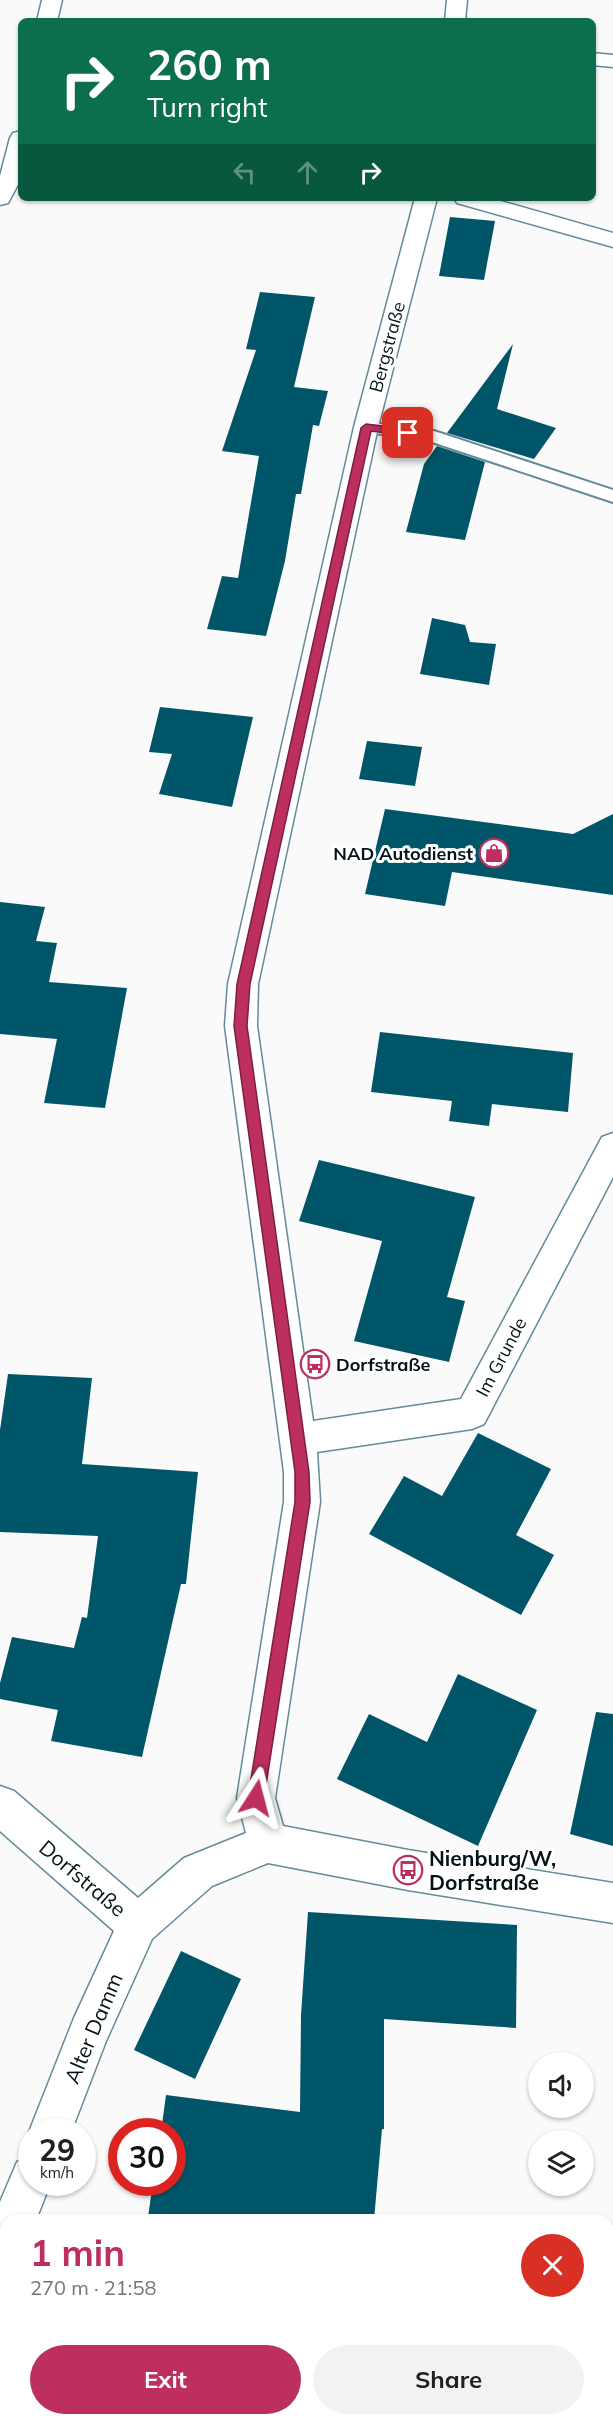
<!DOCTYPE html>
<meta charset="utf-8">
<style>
:root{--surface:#fff;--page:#f2f2f2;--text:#202124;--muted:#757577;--accent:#bd2f60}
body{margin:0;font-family:Mulish,sans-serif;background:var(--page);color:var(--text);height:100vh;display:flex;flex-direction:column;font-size:22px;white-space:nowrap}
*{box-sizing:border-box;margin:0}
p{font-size:20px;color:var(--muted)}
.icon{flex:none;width:33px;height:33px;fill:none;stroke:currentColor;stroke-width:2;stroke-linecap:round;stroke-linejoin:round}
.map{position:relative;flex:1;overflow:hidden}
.sheet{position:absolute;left:0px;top:2214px;width:614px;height:212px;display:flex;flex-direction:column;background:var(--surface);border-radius:18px 18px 0 0;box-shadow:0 2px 4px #0004}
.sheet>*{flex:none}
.guide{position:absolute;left:18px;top:18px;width:578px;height:183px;border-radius:9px;box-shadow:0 2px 4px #0004;background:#0b6e4f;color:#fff;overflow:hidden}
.fabs{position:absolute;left:528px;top:2052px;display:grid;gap:12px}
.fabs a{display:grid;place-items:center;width:66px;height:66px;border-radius:50%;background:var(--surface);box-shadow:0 2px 4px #0004;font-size:30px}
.speed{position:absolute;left:18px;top:2118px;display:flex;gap:12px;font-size:30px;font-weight:700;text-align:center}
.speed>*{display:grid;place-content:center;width:78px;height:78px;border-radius:50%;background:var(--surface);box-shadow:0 2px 4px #0004;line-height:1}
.speed small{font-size:15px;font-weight:400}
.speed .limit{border:9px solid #d22;background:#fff;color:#111}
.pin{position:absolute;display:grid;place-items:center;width:51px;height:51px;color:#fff;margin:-26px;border-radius:12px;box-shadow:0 3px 9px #0006}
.me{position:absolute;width:66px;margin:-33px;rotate:9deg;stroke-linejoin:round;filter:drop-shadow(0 0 4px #0008)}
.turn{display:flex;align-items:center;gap:21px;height:126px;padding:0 30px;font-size:27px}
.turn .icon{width:78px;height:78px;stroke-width:2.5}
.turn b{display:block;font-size:42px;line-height:51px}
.lanes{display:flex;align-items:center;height:57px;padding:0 30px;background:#0003;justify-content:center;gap:30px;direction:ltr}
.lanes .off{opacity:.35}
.round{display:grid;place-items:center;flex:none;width:63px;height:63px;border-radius:32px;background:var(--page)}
.overview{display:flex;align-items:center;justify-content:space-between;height:102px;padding:0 30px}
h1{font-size:36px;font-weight:700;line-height:45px;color:var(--accent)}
.primary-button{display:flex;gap:12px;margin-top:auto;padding:12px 30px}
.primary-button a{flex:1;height:69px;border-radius:36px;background:var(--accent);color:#fff;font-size:24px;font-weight:700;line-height:69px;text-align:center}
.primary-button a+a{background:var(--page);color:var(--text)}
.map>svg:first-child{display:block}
.building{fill:#005568}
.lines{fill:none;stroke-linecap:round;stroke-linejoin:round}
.lane-casing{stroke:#638b99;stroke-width:4}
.street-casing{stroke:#638b99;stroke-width:3}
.lane{fill:#fff;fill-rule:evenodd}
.street{fill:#fff;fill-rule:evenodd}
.route{fill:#bd2f60;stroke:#7b1f3e;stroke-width:1.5}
.labels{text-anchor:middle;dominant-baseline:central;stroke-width:6;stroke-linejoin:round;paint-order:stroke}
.street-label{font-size:18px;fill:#031217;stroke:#fff}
.poi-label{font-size:18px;font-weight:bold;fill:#031217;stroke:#fff;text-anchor:end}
.near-poi-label{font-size:21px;font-weight:bold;fill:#031217;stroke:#fff;text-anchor:start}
.near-street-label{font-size:21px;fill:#031217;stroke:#fff}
</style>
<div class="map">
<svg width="613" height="2425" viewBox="0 0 613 2425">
<rect width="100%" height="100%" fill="#fafafa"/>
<!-- building -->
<path class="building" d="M 450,217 L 495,221 L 484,280 L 439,276 Z
M 260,292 L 315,297 L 294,387 L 328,391 L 319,426 L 313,425 L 301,494 L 296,494 L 285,561 L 266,636 L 207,629 L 222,576 L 238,578 L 259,456 L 222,451 L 256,350 L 246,349 Z
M 513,344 L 497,409 L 556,428 L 534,459 L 447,433 Z
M 437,446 L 485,462 L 465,540 L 406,532 L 424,464 Z
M 432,618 L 465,625 L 470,642 L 496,644 L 489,685 L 420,674 Z
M 160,707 L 253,717 L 232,807 L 159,794 L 172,754 L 149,752 Z
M 367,741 L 422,747 L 415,786 L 359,779 Z
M 385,809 L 573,834 L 613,814 L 613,895 L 452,872 L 445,906 L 365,894 Z
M 0,902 L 45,907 L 36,941 L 57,943 L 49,982 L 127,988 L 105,1108 L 44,1103 L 57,1039 L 0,1034 Z
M 380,1032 L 573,1053 L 568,1112 L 492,1104 L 489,1126 L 449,1121 L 452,1101 L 371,1092 Z
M 319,1160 L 475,1197 L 447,1297 L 465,1301 L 449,1362 L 354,1341 L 382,1241 L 299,1221 Z
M 8,1374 L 92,1378 L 82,1464 L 198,1472 L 186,1584 L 181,1584 L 142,1757 L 51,1741 L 58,1710 L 0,1699 L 0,1683 L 12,1637 L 74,1648 L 82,1617 L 87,1618 L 98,1536 L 0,1532 L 0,1430 Z
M 478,1433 L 551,1469 L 516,1535 L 554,1555 L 521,1615 L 369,1534 L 404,1476 L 442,1496 Z
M 458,1674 L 537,1710 L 478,1846 L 337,1779 L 369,1714 L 427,1742 Z
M 596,1712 L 613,1714 L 613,1846 L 570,1834 Z
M 308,1912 L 517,1925 L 516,2028 L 384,2019 L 384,2129 L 382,2129 L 374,2220 L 173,2220 L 148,2217 L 153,2182 L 172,2182 L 172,2132 L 161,2132 L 166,2095 L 300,2112 L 301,2015 Z
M 181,1951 L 241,1979 L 195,2079 L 134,2050 Z"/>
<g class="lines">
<!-- lane casing -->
<g class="lane-casing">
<path id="lane" d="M 366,422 L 434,431 L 613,490 L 613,502 L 426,440 L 360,431 L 357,427 L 360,423 Z"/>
</g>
<!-- street casing -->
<g class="street-casing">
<path id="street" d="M 42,0 L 62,0 L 57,21 L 37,21 Z
M 447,0 L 467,0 L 465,21 L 445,21 Z
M 592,53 L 613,55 L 613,67 L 592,65 Z
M 21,131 L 21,179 L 8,203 L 0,205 L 0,176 L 10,138 L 13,133 Z
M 415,198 L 437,198 L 378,427 L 258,984 L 257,1026 L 313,1421 L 461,1399 L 602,1137 L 613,1133 L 613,1177 L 484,1424 L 472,1429 L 317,1452 L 320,1502 L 275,1798 L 283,1826 L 408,1850 L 613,1883 L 613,1923 L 408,1890 L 268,1863 L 212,1886 L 152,1939 L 106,2041 L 71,2132 L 32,2132 L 32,2139 L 29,2132 L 74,2018 L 114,1931 L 0,1831 L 0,1786 L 14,1791 L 138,1898 L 184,1858 L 246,1833 L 237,1798 L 284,1502 L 284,1472 L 225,1026 L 228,984 L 354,427 Z
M 454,198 L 490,198 L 613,233 L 613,247 L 457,203 Z
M 32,2156 L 32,2182 L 51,2182 L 36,2220 L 6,2220 L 6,2271 L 0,2274 L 0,2202 L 17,2162 Z"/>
</g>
<!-- lane -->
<use href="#lane" class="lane"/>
<!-- street -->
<use href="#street" class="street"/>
</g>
<!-- route -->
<path class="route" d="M 366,424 L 408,429 L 413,433 L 408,436 L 371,431 L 250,984 L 247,1026 L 309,1472 L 310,1502 L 264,1798 L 261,1804 L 256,1806 L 250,1804 L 248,1798 L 295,1502 L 295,1472 L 234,1026 L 237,984 L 361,428 Z"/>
<!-- icons -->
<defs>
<g id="shop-ring" transform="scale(1.5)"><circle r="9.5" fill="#fff" stroke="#bd2f60" stroke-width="1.5"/><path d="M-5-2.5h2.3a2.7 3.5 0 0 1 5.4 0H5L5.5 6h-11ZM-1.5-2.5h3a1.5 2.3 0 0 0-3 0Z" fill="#bd2f60"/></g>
<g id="bus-ring" transform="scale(1.5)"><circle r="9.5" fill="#fff" stroke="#bd2f60" stroke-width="1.5"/><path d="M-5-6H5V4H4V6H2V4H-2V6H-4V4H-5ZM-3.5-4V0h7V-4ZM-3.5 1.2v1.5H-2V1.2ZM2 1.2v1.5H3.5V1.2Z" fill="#bd2f60"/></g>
</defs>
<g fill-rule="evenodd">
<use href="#shop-ring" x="494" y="853"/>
<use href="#bus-ring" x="315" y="1364"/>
<use href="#bus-ring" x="408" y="1870"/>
</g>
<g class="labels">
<!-- street labels -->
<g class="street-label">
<text transform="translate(387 347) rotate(-75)">Bergstraße</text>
<text transform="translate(501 1357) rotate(-62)">Im Grunde</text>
</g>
<!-- poi labels -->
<g class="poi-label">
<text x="473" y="853">NAD Autodienst</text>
<text x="336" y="1364" text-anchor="start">Dorfstraße</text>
</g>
<!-- near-poi labels -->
<g class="near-poi-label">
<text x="429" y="1858">Nienburg/W,<tspan x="429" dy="24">Dorfstraße</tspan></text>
</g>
<!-- near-street labels -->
<g class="near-street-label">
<text transform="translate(83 1878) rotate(40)">Dorfstraße</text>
<text transform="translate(93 2028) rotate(-67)">Alter Damm</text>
</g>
</g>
</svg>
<div class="fabs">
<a><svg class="icon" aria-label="sound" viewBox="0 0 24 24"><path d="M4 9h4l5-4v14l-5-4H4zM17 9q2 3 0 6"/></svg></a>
<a><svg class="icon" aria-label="layers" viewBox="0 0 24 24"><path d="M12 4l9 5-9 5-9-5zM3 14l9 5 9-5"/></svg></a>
</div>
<div class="speed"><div>29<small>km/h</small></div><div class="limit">30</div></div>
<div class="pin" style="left:408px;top:433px;background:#d93025"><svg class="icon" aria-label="arrive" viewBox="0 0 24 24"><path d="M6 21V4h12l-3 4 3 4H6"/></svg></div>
<svg class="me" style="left:256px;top:1798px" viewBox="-20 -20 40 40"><path d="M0-17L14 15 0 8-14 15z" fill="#bd2f60" stroke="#fff" stroke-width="4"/></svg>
<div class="guide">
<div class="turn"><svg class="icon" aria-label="right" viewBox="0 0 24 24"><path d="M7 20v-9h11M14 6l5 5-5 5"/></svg><div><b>260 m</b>Turn right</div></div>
<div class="lanes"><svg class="icon off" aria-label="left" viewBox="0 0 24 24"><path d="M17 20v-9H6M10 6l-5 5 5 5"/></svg><svg class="icon off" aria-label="ahead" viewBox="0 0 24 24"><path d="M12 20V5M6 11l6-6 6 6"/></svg><svg class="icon" aria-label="right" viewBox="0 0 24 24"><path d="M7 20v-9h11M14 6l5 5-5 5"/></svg></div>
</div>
<section class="sheet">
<div class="overview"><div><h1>1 min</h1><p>270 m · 21:58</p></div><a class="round" style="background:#d93025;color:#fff"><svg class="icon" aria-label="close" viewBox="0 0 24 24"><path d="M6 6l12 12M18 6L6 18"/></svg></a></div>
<div class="primary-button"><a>Exit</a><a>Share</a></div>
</section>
</div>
